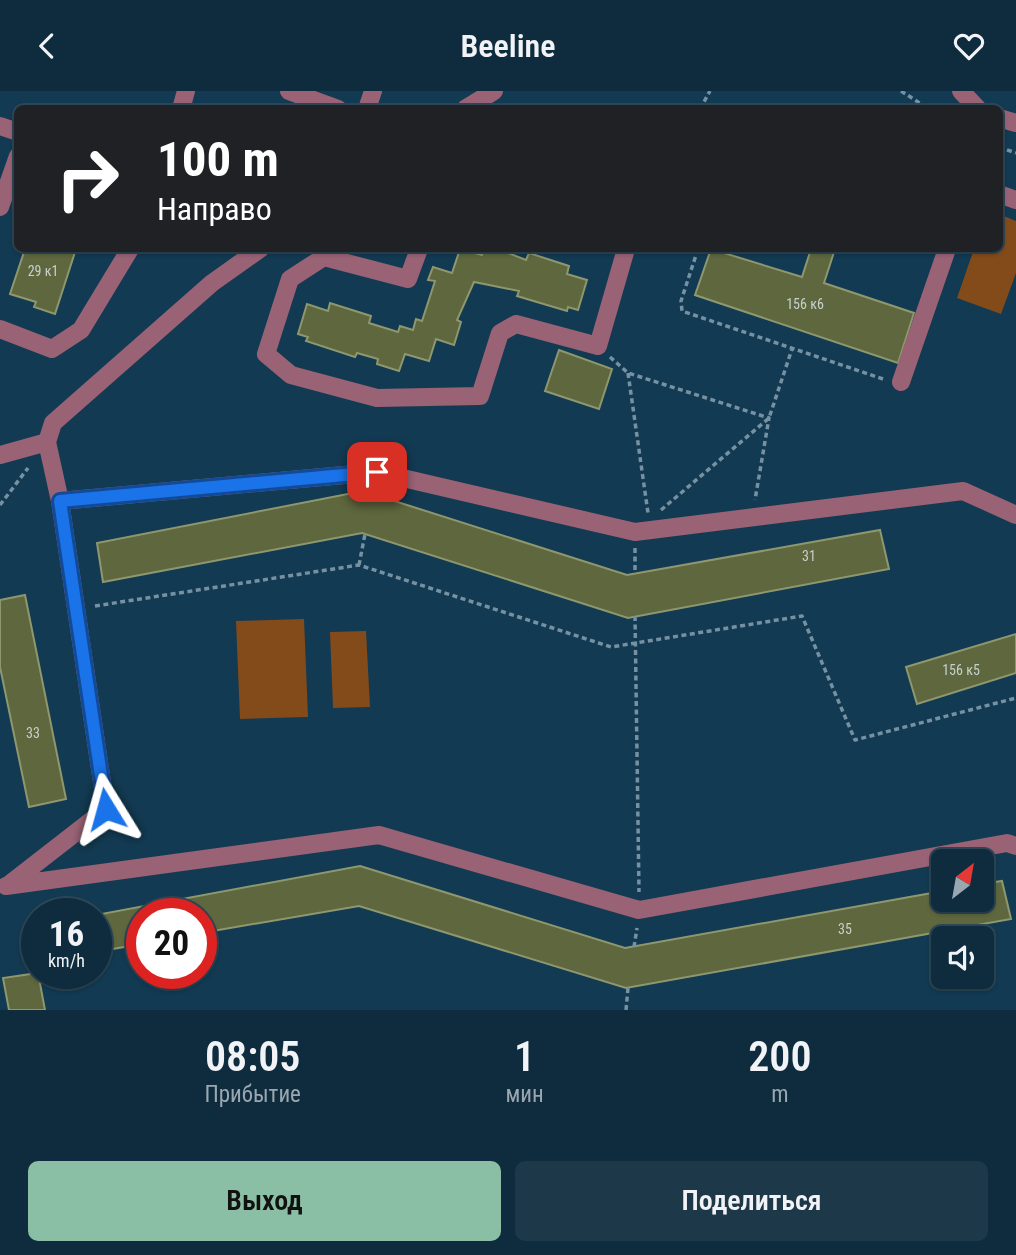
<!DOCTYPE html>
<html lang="ru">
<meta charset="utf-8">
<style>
:root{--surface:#0e2c3e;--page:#1c3849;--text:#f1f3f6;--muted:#9ba7b0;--line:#2e4858;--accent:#8abfa5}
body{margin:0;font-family:"Roboto Condensed",sans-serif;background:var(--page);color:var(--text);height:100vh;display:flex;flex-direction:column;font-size:26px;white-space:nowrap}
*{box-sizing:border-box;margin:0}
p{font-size:23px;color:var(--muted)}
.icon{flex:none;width:38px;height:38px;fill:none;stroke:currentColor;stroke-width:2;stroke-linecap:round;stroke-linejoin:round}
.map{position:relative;height:919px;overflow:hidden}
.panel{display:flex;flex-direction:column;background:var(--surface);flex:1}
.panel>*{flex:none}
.banner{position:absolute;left:14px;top:14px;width:989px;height:147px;border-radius:10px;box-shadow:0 2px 5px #0004,0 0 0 2px var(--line);background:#202124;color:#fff;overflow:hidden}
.needle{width:46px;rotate:31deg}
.controls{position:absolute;left:931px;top:758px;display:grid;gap:14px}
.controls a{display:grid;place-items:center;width:63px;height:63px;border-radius:10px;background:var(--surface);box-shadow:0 2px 5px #0004,0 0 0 2px var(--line);font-size:35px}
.speed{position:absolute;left:21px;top:807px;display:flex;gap:14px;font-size:35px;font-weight:700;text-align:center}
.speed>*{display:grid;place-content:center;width:91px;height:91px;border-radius:50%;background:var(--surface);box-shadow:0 2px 5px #0004,0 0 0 2px var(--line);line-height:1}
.speed small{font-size:18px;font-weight:400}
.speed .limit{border:10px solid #d22;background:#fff;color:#111}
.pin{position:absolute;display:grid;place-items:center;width:60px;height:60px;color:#fff;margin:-30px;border-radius:14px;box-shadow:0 4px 10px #0006}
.me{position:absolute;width:77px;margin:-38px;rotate:352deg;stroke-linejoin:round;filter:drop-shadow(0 0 5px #0008)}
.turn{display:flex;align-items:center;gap:24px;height:147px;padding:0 28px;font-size:32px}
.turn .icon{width:91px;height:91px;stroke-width:2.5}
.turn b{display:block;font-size:49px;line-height:60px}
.eta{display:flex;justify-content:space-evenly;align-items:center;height:119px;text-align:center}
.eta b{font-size:42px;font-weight:600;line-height:49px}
.button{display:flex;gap:14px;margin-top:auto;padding:14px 28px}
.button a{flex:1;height:80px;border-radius:10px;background:var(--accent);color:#111;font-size:28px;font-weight:600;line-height:80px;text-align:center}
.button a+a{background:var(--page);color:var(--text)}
header{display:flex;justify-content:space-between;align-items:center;height:91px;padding:0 28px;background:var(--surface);font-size:32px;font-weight:600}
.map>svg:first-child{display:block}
.green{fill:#834b1a}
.building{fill:#5f673e;stroke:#8e976d;stroke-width:2}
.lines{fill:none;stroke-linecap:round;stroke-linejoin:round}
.path{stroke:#7691a2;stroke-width:3.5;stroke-dasharray:5 3.5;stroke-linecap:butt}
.minor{stroke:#996375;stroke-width:18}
.route-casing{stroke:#114b97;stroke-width:18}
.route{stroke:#1a73e8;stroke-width:12}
.labels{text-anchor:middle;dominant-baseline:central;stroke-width:7;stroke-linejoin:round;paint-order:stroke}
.number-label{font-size:14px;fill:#c5d1cd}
</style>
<header><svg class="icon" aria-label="back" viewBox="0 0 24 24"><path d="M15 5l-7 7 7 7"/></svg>Beeline<svg class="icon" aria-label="heart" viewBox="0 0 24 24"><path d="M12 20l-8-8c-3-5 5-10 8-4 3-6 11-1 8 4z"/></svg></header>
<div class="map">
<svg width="1016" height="919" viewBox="0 0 1016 919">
<rect width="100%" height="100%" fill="#123a52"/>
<!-- green -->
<path class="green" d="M 999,123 L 1016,130 L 1016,182 L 1001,223 L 957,207 L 974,158 L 999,158 Z
M 304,528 L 308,626 L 240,628 L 236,530 Z
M 366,540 L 370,616 L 333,617 L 330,541 Z"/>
<!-- building -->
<path class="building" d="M 25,158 L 76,158 L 55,223 L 34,216 L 36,211 L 10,203 Z
M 460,158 L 482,164 L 484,158 L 498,158 L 526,169 L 529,162 L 569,175 L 567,183 L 587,189 L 578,219 L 568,216 L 567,220 L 517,205 L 519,200 L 474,191 L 457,229 L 461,231 L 454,254 L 436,248 L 429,270 L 405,263 L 399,280 L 377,273 L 378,268 L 357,262 L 355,266 L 306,250 L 308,246 L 298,243 L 307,213 L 328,220 L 330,212 L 371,225 L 369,232 L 398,241 L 400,235 L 413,239 L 416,228 L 422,230 L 435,190 L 428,189 L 433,176 L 452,182 Z
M 711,158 L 802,186 L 811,158 L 835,158 L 824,192 L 914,222 L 898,272 L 695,204 Z
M 559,259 L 612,278 L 599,318 L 545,300 Z
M 363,400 L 627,484 L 880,439 L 889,478 L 628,527 L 362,442 L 103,491 L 97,452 Z
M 25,504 L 66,708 L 29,716 L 0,576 L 0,509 Z
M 1016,543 L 1016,582 L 917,613 L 906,576 Z
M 360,775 L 625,857 L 943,800 L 943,808 L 982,808 L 982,793 L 1002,790 L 1011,828 L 626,897 L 359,815 L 201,842 L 201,822 L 142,822 L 142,853 L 101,860 L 96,824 Z
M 38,882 L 45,919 L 9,919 L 3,887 Z"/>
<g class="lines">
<!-- path -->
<path class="path" d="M 901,0 L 929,18
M 700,18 L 710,0
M 999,56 L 1016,62
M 698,158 L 681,210 L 682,220 L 883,288
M 610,266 L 628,282 L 769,327 L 755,409
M 628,282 L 648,422
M 0,414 L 28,377
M 661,419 L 769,327 L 792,258
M 635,457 L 635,483
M 359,474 L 365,443
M 95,515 L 359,474 L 611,556 L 802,525 L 855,649 L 1016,607
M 635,525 L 639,801
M 634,856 L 637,837
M 626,919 L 628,897"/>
<!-- minor -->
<path class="minor" d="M 289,0 L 338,18
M 961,0 L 978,18
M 181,18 L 186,0
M 367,18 L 373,0
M 465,18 L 494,0
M 999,27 L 1016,32
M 0,35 L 18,41
M 999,103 L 1016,109
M 0,116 L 18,65
M 419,158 L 408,188 L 324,166 L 290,188 L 266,263 L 291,284 L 377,307 L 480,305 L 500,242 L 516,233 L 598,255 L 626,158
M 0,238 L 52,258 L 81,239 L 130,158
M 901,291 L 947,158
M 0,364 L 47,351 L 53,332 L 212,192 L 260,158
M 60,410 L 377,381 L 635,441 L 963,400 L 1016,424
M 6,795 L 379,744 L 639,819 L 1007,752 L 1016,755
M 7,795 L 106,718 L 60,410 L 47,351"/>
</g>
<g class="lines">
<!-- route casing -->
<g class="route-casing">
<path id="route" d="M 106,718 L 60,410 L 377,381"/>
</g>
<!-- route -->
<use href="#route" class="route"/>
</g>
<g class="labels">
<!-- number labels -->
<g class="number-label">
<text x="43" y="180">29 к1</text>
<text x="805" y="213">156 к6</text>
<text x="809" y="465">31</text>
<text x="961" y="579">156 к5</text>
<text x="33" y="642">33</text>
<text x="845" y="838">35</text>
</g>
</g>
</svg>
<div class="controls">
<a><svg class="needle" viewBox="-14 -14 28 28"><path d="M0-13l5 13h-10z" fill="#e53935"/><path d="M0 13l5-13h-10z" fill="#9ba7b0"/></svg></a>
<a><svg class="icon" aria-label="sound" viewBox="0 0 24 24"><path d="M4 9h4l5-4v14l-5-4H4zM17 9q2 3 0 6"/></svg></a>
</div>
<div class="speed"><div>16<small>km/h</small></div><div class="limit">20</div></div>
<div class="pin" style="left:377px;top:381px;background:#d93025"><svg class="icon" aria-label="arrive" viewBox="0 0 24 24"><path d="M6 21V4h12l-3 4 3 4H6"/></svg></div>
<svg class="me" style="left:106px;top:718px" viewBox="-20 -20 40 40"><path d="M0-17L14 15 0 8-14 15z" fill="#1a73e8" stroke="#fff" stroke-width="4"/></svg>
<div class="banner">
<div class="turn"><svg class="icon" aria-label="right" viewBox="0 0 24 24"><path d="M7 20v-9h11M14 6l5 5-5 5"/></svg><div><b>100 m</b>Направо</div></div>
</div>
</div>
<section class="panel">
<div class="eta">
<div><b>08:05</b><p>Прибытие</p></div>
<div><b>1</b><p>мин</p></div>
<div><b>200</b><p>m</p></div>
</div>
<div class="button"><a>Выход</a><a>Поделиться</a></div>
</section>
